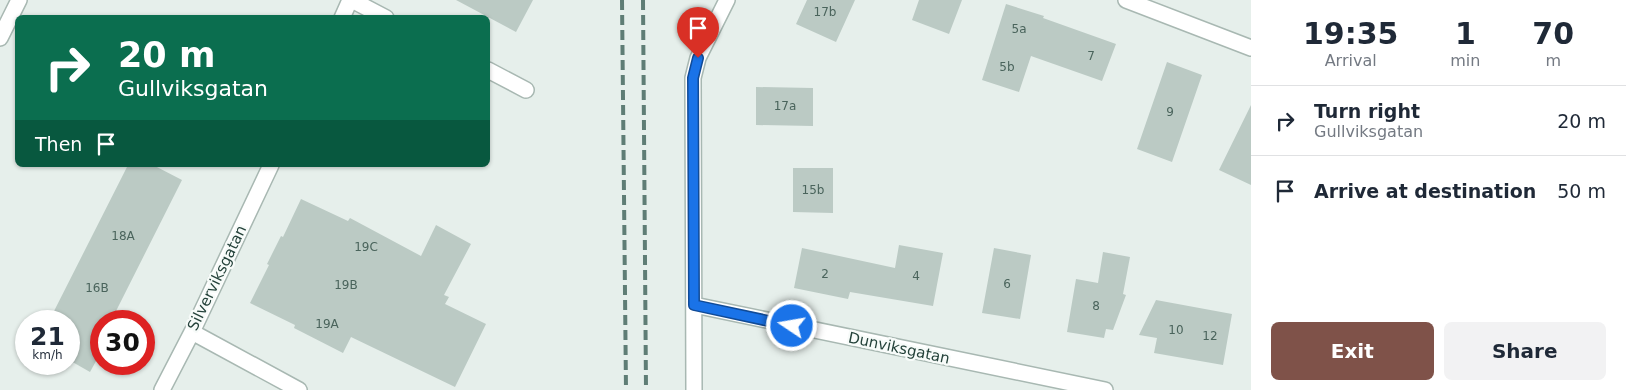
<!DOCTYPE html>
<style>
:root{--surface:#fff;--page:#f2f2f3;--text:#1f2937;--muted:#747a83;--line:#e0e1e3;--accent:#7f5249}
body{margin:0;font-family:"DejaVu Sans",sans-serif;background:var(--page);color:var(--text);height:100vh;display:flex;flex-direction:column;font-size:19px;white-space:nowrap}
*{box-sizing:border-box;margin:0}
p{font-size:16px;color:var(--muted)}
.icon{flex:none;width:28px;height:28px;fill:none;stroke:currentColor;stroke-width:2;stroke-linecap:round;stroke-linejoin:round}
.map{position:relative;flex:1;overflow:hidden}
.drawer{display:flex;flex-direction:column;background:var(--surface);width:375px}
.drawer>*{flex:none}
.hud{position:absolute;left:15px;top:15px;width:475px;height:152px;border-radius:8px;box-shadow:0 1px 4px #0004;background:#0b6e4f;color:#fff;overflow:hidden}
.speed{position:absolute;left:15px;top:310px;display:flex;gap:10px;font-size:25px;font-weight:700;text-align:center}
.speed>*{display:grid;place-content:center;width:65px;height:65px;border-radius:50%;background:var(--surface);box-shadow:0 1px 4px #0004;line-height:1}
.speed small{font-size:12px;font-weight:400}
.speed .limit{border:8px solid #d22;background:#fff;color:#111}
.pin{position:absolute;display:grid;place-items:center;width:42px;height:42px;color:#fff;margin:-51px -21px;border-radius:50% 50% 50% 0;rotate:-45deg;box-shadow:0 0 5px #0007}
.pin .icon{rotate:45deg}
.me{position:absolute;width:55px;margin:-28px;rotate:282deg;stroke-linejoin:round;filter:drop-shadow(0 0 4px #0008)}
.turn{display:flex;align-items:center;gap:18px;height:105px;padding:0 20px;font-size:22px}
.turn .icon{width:65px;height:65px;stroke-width:2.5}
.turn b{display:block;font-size:35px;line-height:42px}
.then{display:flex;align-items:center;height:48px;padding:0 20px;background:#0003;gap:10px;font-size:19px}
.eta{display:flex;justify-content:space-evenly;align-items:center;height:85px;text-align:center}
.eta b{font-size:30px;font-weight:700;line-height:35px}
.action{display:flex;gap:10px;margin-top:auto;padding:10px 20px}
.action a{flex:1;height:58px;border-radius:8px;background:var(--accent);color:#fff;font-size:20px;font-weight:700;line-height:58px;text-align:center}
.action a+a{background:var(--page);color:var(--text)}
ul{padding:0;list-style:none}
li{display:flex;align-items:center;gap:15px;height:70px;padding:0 20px;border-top:1px solid var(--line)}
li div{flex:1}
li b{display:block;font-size:19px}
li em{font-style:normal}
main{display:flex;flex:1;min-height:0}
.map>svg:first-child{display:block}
.building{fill:#bbcac4}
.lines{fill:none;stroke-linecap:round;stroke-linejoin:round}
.street-casing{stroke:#a8b8b2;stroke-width:18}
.street{stroke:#fff;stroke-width:15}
.rail{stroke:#5f7d75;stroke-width:4;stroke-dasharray:10 5;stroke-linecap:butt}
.route-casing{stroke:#114b97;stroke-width:12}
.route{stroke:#1a73e8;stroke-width:9}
.labels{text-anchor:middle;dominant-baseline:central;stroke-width:4.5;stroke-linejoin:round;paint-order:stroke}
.number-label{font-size:12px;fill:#4a645c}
.street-label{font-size:15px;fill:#24423a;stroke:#f7fbf9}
</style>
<main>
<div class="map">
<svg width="1251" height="390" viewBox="0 0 1251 390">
<rect width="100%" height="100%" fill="#e6efeb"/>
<!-- building -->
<path class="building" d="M 456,0 L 533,0 L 516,32 Z
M 807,0 L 855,0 L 836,42 L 796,24 Z
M 919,0 L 962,0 L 949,34 L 912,20 Z
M 1006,4 L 1044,16 L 1043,18 L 1116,44 L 1102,81 L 1031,56 L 1019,92 L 982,80 Z
M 1167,62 L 1202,75 L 1172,162 L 1137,149 Z
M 756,87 L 813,88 L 813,126 L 756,125 Z
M 1251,105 L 1251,185 L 1219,170 Z
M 128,165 L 153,165 L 182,180 L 111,321 L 101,321 L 101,352 L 90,372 L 69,360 L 69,321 L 49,321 Z
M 793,168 L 833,168 L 833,213 L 793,212 Z
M 301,199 L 348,221 L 350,218 L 421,256 L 436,225 L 471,244 L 444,295 L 449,297 L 445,304 L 486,324 L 455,387 L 351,337 L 343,353 L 294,328 L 295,325 L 250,303 L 269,265 L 267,264 L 281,236 L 283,237 Z
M 899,245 L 943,253 L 933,306 L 850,292 L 848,299 L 794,288 L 802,248 L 895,268 Z
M 994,248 L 1031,255 L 1020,319 L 982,313 Z
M 1103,252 L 1130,257 L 1123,294 L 1126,295 L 1113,330 L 1106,329 L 1104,338 L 1067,332 L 1076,279 L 1098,283 Z
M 1156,300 L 1232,314 L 1223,365 L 1154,353 L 1157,338 L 1139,335 Z"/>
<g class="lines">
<!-- street casing -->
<g class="street-casing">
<path id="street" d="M 352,0 L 386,18
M 1126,0 L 1251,48
M 342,18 L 350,0
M 0,38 L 19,0
M 488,70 L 526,90
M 694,305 L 1105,390
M 192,332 L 299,390
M 162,390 L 192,332 L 271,165
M 694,390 L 693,78 L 698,58 L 727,0"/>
</g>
<!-- street -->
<use href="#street" class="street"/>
<!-- rail -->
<path class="rail" d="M 622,0 L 626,390
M 643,0 L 646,390"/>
</g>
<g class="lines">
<!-- route casing -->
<g class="route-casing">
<path id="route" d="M 698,58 L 693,78 L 694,305 L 792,326"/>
</g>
<!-- route -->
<use href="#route" class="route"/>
</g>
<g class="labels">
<!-- number labels -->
<g class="number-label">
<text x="825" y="12">17b</text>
<text x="1019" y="29">5a</text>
<text x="1091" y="56">7</text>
<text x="1007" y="67">5b</text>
<text x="785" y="106">17a</text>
<text x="1170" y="112">9</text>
<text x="813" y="190">15b</text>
<text x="123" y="236">18A</text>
<text x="366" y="247">19C</text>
<text x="825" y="274">2</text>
<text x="916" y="276">4</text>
<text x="1007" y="284">6</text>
<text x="346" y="285">19B</text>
<text x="97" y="288">16B</text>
<text x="1096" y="306">8</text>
<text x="327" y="324">19A</text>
<text x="1176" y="330">10</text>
<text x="1210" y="336">12</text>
</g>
<!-- street labels -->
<g class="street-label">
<text transform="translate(217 278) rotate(-64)">Silverviksgatan</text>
<text transform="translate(899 348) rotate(12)">Dunviksgatan</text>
</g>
</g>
</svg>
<div class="speed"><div>21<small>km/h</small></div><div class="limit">30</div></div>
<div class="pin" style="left:698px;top:58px;background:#d93025"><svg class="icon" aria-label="arrive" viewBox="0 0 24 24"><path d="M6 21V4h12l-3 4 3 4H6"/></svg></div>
<svg class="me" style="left:792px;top:326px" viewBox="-20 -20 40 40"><circle r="17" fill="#1a73e8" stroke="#fff" stroke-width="3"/><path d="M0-11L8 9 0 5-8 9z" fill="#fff"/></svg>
<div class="hud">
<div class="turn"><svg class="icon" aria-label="right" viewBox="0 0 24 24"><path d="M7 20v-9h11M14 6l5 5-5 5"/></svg><div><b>20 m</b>Gullviksgatan</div></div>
<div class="then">Then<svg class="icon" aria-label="arrive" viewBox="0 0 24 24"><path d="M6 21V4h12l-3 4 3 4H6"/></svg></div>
</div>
</div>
<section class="drawer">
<div class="eta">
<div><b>19:35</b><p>Arrival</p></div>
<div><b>1</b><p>min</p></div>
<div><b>70</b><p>m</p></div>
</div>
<ul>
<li><svg class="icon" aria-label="right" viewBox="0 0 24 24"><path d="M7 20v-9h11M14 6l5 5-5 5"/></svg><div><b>Turn right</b><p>Gullviksgatan</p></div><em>20 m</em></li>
<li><svg class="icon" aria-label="arrive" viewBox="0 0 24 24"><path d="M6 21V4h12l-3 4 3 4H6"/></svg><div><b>Arrive at destination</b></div><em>50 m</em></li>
</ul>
<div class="action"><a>Exit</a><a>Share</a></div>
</section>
</main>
